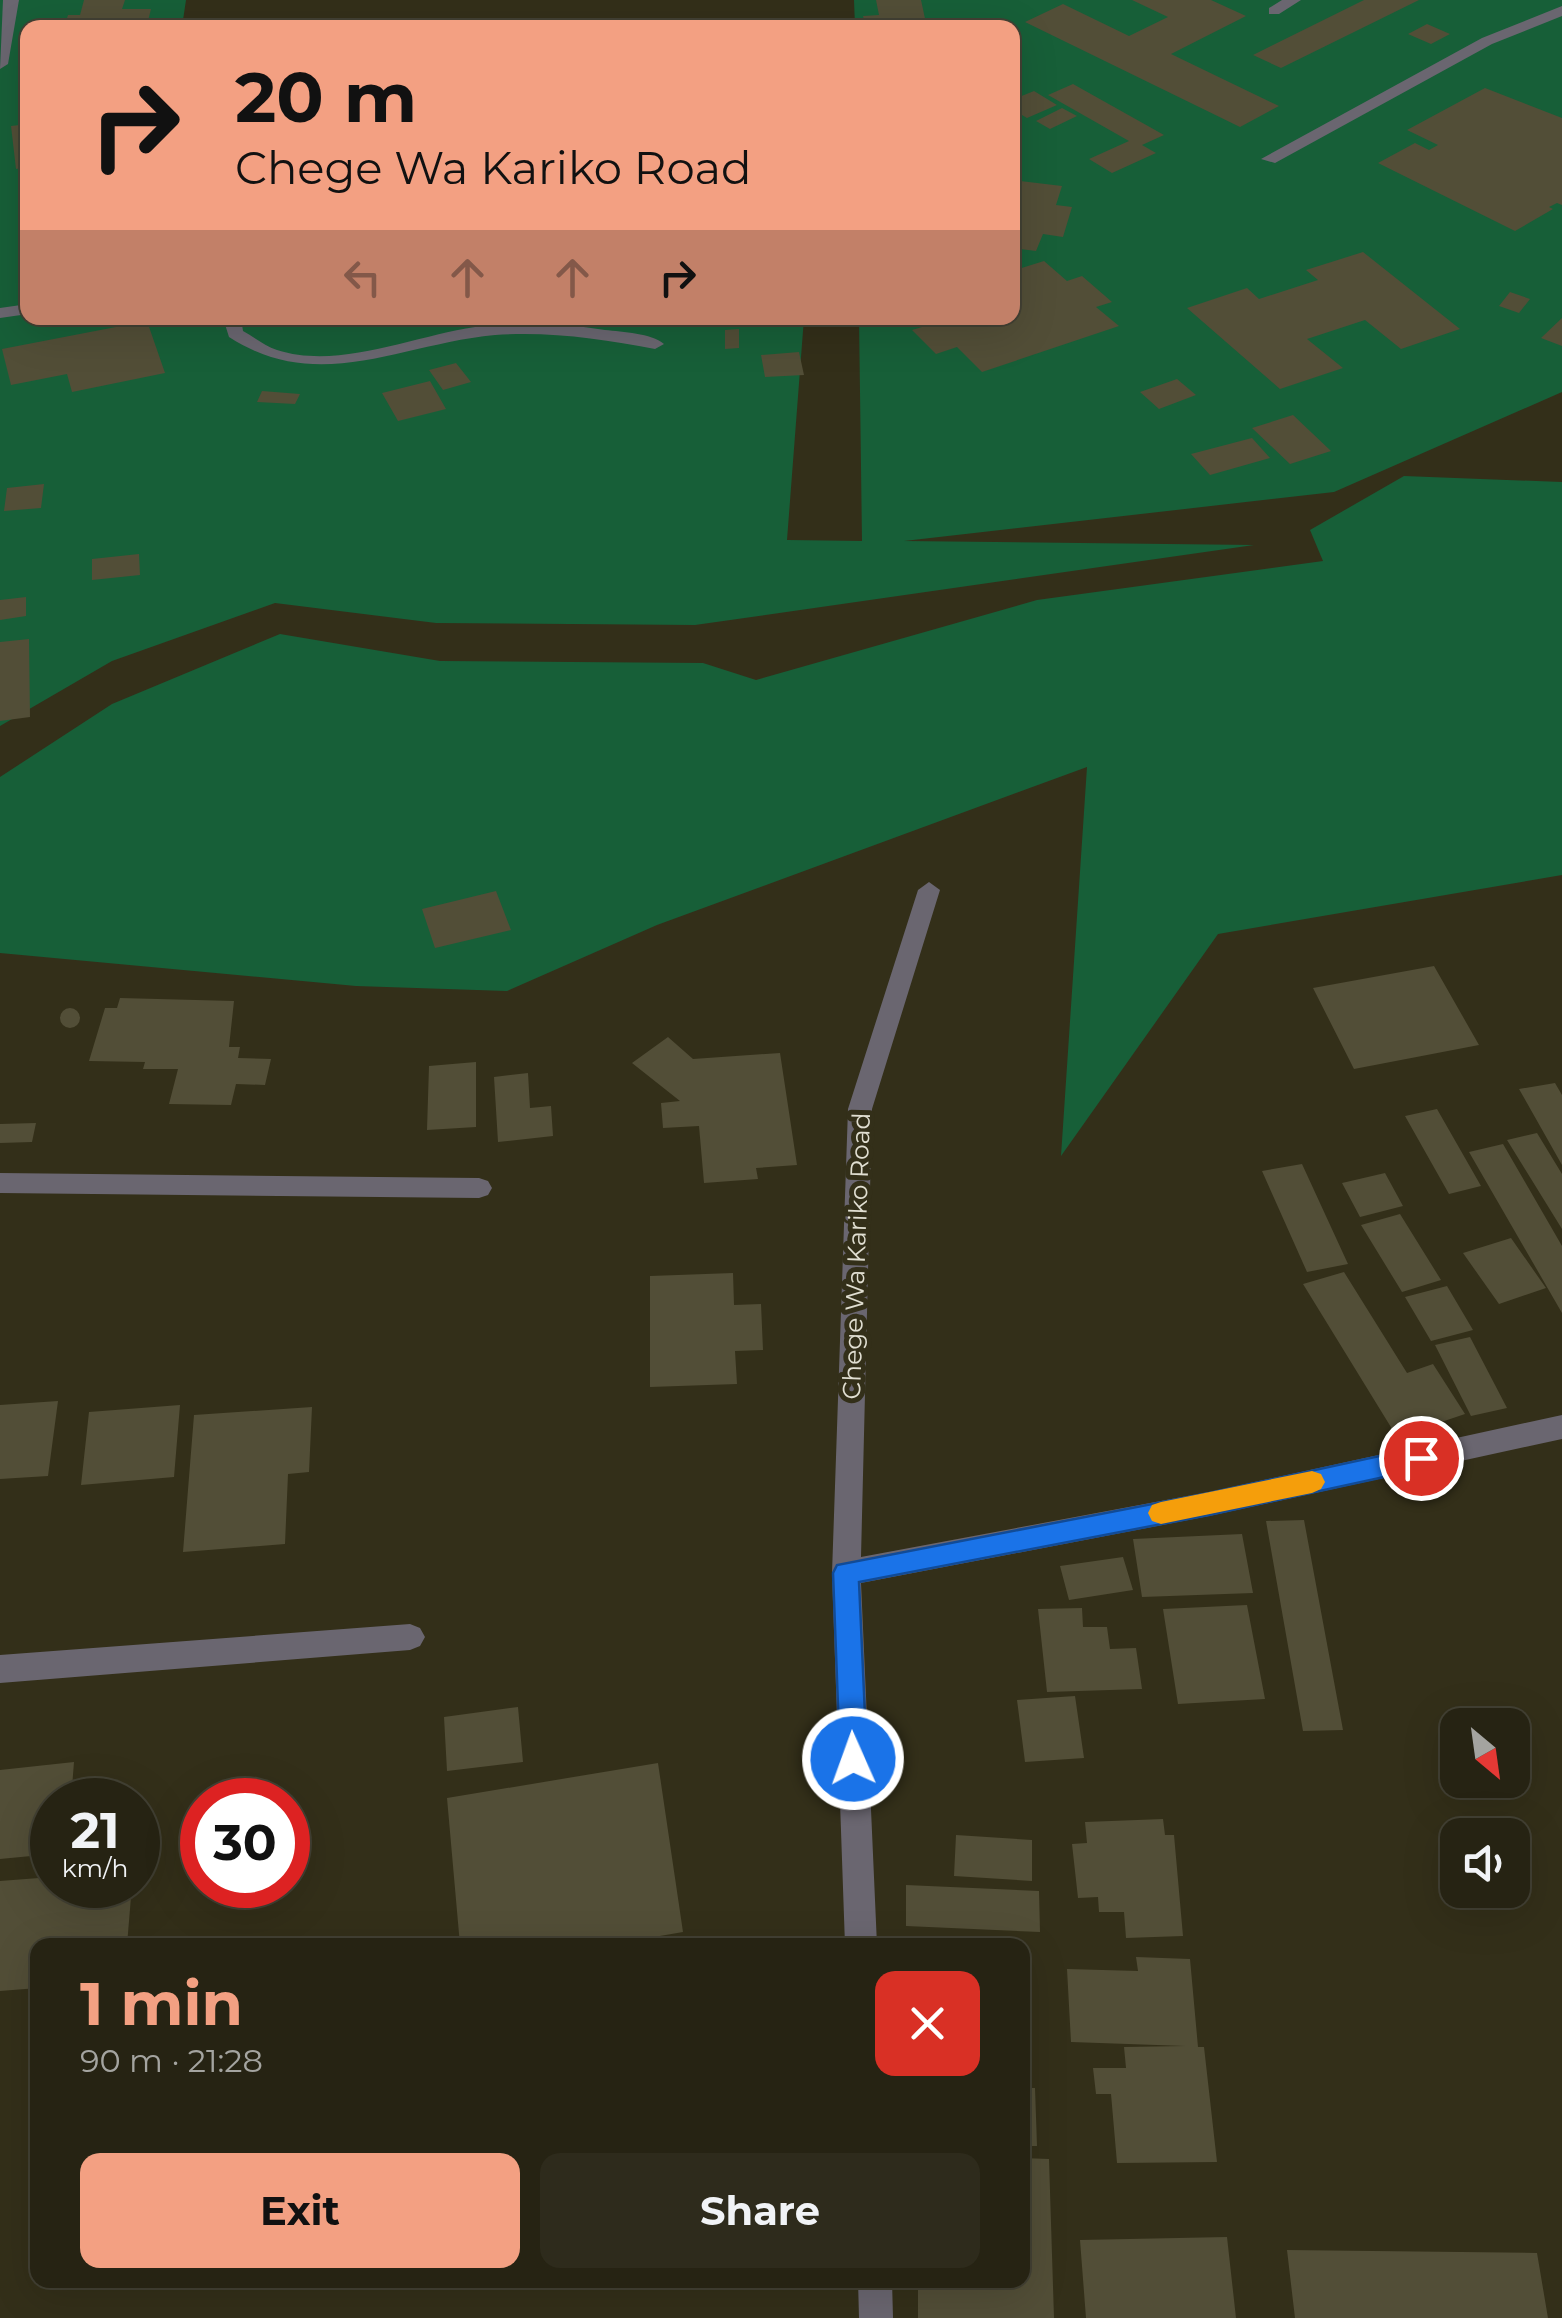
<!DOCTYPE html>
<meta charset="utf-8">
<style>
:root{--surface:#262313;--page:#2e2b1c;--text:#f1f3f6;--muted:#a4a4a0;--line:#424033;--accent:#f3a082}
body{margin:0;font-family:Montserrat,sans-serif;background:var(--page);color:var(--text);height:100vh;display:flex;flex-direction:column;font-size:38px;white-space:nowrap}
*{box-sizing:border-box;margin:0}
p{font-size:32px;color:var(--muted)}
.icon{flex:none;width:55px;height:55px;fill:none;stroke:currentColor;stroke-width:2;stroke-linecap:round;stroke-linejoin:round}
.map{position:relative;flex:1;overflow:hidden}
.drawer{position:absolute;left:30px;top:1938px;width:1000px;height:350px;display:flex;flex-direction:column;background:var(--surface);border-radius:20px;box-shadow:0 10px 40px #0002,0 0 0 2px var(--line)}
.drawer>*{flex:none}
.banner{position:absolute;left:20px;top:20px;width:1000px;height:305px;border-radius:20px;box-shadow:0 10px 40px #0002,0 0 0 2px var(--line);background:#f3a082;color:#111;overflow:hidden}
.needle{width:65px;rotate:151deg}
.buttons{position:absolute;left:1440px;top:1708px;display:grid;gap:20px}
.buttons a{display:grid;place-items:center;width:90px;height:90px;border-radius:20px;background:var(--surface);box-shadow:0 10px 40px #0002,0 0 0 2px var(--line);font-size:50px}
.speed{position:absolute;left:30px;top:1778px;display:flex;gap:20px;font-size:50px;font-weight:700;text-align:center}
.speed>*{display:grid;place-content:center;width:130px;height:130px;border-radius:50%;background:var(--surface);box-shadow:0 10px 40px #0002,0 0 0 2px var(--line);line-height:1}
.speed small{font-size:25px;font-weight:400}
.speed .limit{border:15px solid #d22;background:#fff;color:#111}
.pin{position:absolute;display:grid;place-items:center;width:85px;height:85px;color:#fff;margin:-42px;border:5px solid #fff;border-radius:50%;box-shadow:0 2px 10px #0007}
.me{position:absolute;width:110px;margin:-55px;rotate:358deg;stroke-linejoin:round;filter:drop-shadow(0 0 8px #0008)}
.turn{display:flex;align-items:center;gap:35px;height:210px;padding:0 50px;font-size:45px}
.turn .icon{width:130px;height:130px;stroke-width:2.5}
.turn b{display:block;font-size:70px;line-height:85px}
.lanes{display:flex;align-items:center;height:95px;padding:0 50px;background:#0003;justify-content:center;gap:50px;direction:ltr}
.lanes .off{opacity:.35}
.round{display:grid;place-items:center;flex:none;width:105px;height:105px;border-radius:20px;background:var(--page)}
.headline{display:flex;align-items:center;justify-content:space-between;height:170px;padding:0 50px}
h1{font-size:60px;font-weight:700;line-height:75px;color:var(--accent)}
.primary-button{display:flex;gap:20px;margin-top:auto;padding:20px 50px}
.primary-button a{flex:1;height:115px;border-radius:20px;background:var(--accent);color:#111;font-size:40px;font-weight:700;line-height:115px;text-align:center}
.primary-button a+a{background:var(--page);color:var(--text)}
.map>svg:first-child{display:block}
.green{fill:#175f38}
.building{fill:#524e37}
.lines{fill:none;stroke-linecap:round;stroke-linejoin:round}
.minor{fill:#6a6670;fill-rule:evenodd}
.route{fill:#1a73e8;stroke:#114b97;stroke-width:2.5}
.slow{fill:#f59e0b}
.labels{text-anchor:middle;dominant-baseline:central;stroke-width:10;stroke-linejoin:round;paint-order:stroke}
.street-label{font-size:25px;fill:#e1dfd2;stroke:#332f19}
</style>
<div class="map">
<svg width="1562" height="2318" viewBox="0 0 1562 2318">
<rect width="100%" height="100%" fill="#332f19"/>
<!-- green -->
<path class="green" d="M 0,0 L 186,0 L 182,27 L 28,28 L 28,318 L 804,318 L 787,540 L 862,541 L 859,318 L 1012,318 L 1012,28 L 855,27 L 854,0 L 1562,0 L 1562,392 L 1334,492 L 904,541 L 1254,545 L 695,625 L 436,623 L 275,603 L 112,661 L 0,726 Z
M 1404,476 L 1562,482 L 1562,875 L 1218,934 L 1061,1156 L 1087,767 L 657,925 L 507,991 L 356,986 L 0,953 L 0,777 L 112,704 L 280,634 L 440,661 L 703,663 L 756,680 L 1037,600 L 1323,561 L 1310,530 Z"/>
<!-- building -->
<path class="building" d="M 84,0 L 125,0 L 122,9 L 151,9 L 147,25 L 64,28 L 68,15 L 80,15 Z
M 876,0 L 921,0 L 927,28 L 866,28 L 863,16 L 879,15 Z
M 1132,0 L 1211,0 L 1246,16 L 1171,54 L 1279,106 L 1240,127 L 1025,22 L 1063,4 L 1129,36 L 1168,17 Z
M 1364,0 L 1419,0 L 1281,68 L 1253,55 Z
M 1427,24 L 1450,34 L 1431,44 L 1408,34 Z
M 1073,84 L 1164,135 L 1142,145 L 1156,153 L 1112,173 L 1089,159 L 1129,141 L 1048,95 Z
M 1485,88 L 1562,118 L 1562,205 L 1557,203 L 1549,207 L 1553,209 L 1515,231 L 1378,163 L 1415,143 L 1429,150 L 1438,145 L 1407,130 Z
M 1034,91 L 1057,105 L 1027,118 L 1012,109 L 1012,100 Z
M 1062,108 L 1077,116 L 1050,129 L 1036,121 Z
M 28,124 L 28,167 L 16,169 L 11,126 Z
M 1012,180 L 1062,186 L 1056,205 L 1072,207 L 1063,237 L 1043,234 L 1036,251 L 1012,248 Z
M 1363,252 L 1460,329 L 1401,349 L 1365,320 L 1307,339 L 1343,368 L 1280,389 L 1187,308 L 1247,288 L 1259,299 L 1318,280 L 1306,270 Z
M 1044,261 L 1067,281 L 1082,276 L 1112,302 L 1096,307 L 1119,326 L 982,372 L 957,347 L 936,354 L 912,330 L 932,324 L 925,318 L 1012,318 L 1012,271 Z
M 1510,292 L 1530,299 L 1519,313 L 1499,306 Z
M 1562,318 L 1562,346 L 1541,338 Z
M 147,321 L 165,373 L 72,392 L 67,374 L 11,385 L 2,349 Z
M 739,329 L 739,348 L 725,349 L 725,330 Z
M 799,352 L 804,375 L 765,377 L 761,355 Z
M 456,363 L 471,382 L 443,390 L 429,370 Z
M 1177,379 L 1196,395 L 1159,409 L 1140,392 Z
M 430,381 L 446,409 L 398,421 L 382,393 Z
M 262,391 L 300,394 L 295,404 L 257,402 Z
M 1293,415 L 1331,451 L 1290,464 L 1252,428 Z
M 1252,438 L 1270,458 L 1210,475 L 1191,454 Z
M 44,484 L 41,508 L 4,511 L 7,488 Z
M 139,554 L 140,575 L 92,580 L 92,559 Z
M 26,597 L 26,616 L 0,620 L 0,600 Z
M 29,639 L 30,717 L 0,721 L 0,642 Z
M 496,891 L 511,930 L 435,948 L 422,909 Z
M 1434,966 L 1479,1045 L 1354,1069 L 1313,988 Z
M 120,998 L 234,1001 L 229,1047 L 240,1047 L 238,1058 L 271,1059 L 265,1085 L 236,1084 L 231,1105 L 169,1104 L 178,1069 L 143,1069 L 145,1062 L 89,1061 L 105,1008 L 117,1008 Z
M60 1018a10 10 0 1 1 20 0a10 10 0 1 1-20 0Z
M 668,1037 L 693,1059 L 780,1053 L 797,1165 L 756,1168 L 758,1179 L 704,1183 L 699,1126 L 663,1128 L 661,1103 L 680,1101 L 632,1063 Z
M 476,1062 L 476,1127 L 427,1130 L 429,1066 Z
M 528,1073 L 530,1108 L 551,1106 L 553,1136 L 498,1142 L 494,1077 Z
M 1555,1083 L 1562,1095 L 1562,1165 L 1519,1089 Z
M 1437,1109 L 1481,1186 L 1449,1194 L 1405,1116 Z
M 36,1123 L 32,1142 L 0,1143 L 0,1124 Z
M 1537,1133 L 1562,1174 L 1562,1229 L 1507,1140 Z
M 1503,1144 L 1562,1246 L 1562,1313 L 1469,1152 Z
M 1302,1164 L 1348,1264 L 1307,1272 L 1262,1171 Z
M 1385,1173 L 1403,1206 L 1360,1217 L 1342,1183 Z
M 1400,1214 L 1441,1280 L 1402,1292 L 1361,1225 Z
M 1511,1238 L 1546,1288 L 1499,1304 L 1463,1253 Z
M 1344,1272 L 1407,1373 L 1433,1364 L 1465,1414 L 1397,1437 L 1303,1284 Z
M 733,1273 L 734,1305 L 761,1304 L 763,1350 L 735,1351 L 737,1384 L 650,1387 L 650,1276 Z
M 1447,1286 L 1473,1330 L 1431,1341 L 1405,1297 Z
M 1470,1337 L 1507,1408 L 1471,1416 L 1435,1345 Z
M 58,1401 L 48,1476 L 0,1479 L 0,1405 Z
M 180,1405 L 174,1477 L 81,1485 L 89,1412 Z
M 312,1407 L 309,1472 L 288,1474 L 285,1544 L 183,1552 L 194,1415 Z
M 1304,1520 L 1343,1730 L 1303,1731 L 1266,1521 Z
M 1242,1534 L 1253,1593 L 1142,1597 L 1133,1539 Z
M 1123,1557 L 1133,1590 L 1069,1600 L 1060,1566 Z
M 1247,1605 L 1265,1699 L 1178,1704 L 1163,1609 Z
M 1082,1608 L 1083,1627 L 1107,1627 L 1110,1649 L 1136,1648 L 1142,1689 L 1047,1692 L 1038,1609 Z
M 1075,1696 L 1084,1758 L 1025,1762 L 1017,1700 Z
M 518,1707 L 523,1762 L 447,1771 L 444,1717 Z
M 74,1762 L 71,1800 L 52,1800 L 52,1854 L 0,1859 L 0,1770 Z
M 658,1763 L 683,1932 L 608,1945 L 460,1945 L 447,1798 Z
M 1163,1819 L 1165,1835 L 1174,1835 L 1183,1936 L 1126,1938 L 1124,1912 L 1099,1912 L 1098,1897 L 1078,1898 L 1072,1844 L 1087,1843 L 1085,1822 Z
M 956,1835 L 1032,1840 L 1032,1881 L 954,1876 Z
M 52,1877 L 52,1885 L 132,1885 L 127,1945 L 38,1945 L 38,1988 L 0,1991 L 0,1881 Z
M 906,1885 L 1039,1891 L 1040,1932 L 906,1926 Z
M 1136,1957 L 1190,1959 L 1198,2047 L 1204,2047 L 1217,2162 L 1117,2163 L 1111,2094 L 1096,2094 L 1093,2068 L 1126,2068 L 1124,2047 L 1185,2046 L 1071,2042 L 1067,1969 L 1138,1971 Z
M 1022,2004 L 1025,2004 L 1030,2047 L 1022,2048 Z
M 1022,2088 L 1035,2088 L 1037,2146 L 1022,2146 Z
M 1022,2158 L 1049,2159 L 1054,2318 L 918,2318 L 918,2280 L 1022,2280 Z
M 1227,2237 L 1236,2318 L 1086,2318 L 1080,2240 Z
M 1287,2250 L 1537,2253 L 1548,2318 L 1295,2318 Z"/>
<g class="lines">
<!-- minor -->
<path class="minor" d="M 3,0 L 19,0 L 8,64 L 0,69 Z
M 1282,0 L 1301,0 L 1279,14 L 1269,14 L 1269,8 Z
M 1562,6 L 1562,16 L 1492,44 L 1275,163 L 1261,159 L 1482,38 Z
M 28,304 L 28,314 L 0,318 L 0,308 Z
M 223,318 L 241,318 L 243,331 C 254,337 265,346 277,350 C 339,370 413,336 475,327 C 518,321 562,323 605,330 C 623,332 651,333 664,344 L 655,349 C 603,339 549,331 495,335 C 399,344 319,395 229,337 Z
M 929,882 L 940,890 L 872,1109 L 861,1557 L 1209,1492 L 1562,1415 L 1562,1439 L 1209,1516 L 861,1583 L 877,1945 L 845,1945 L 832,1573 L 848,1109 L 918,890 Z
M 0,1173 L 479,1178 L 488,1181 L 492,1188 L 488,1195 L 479,1198 L 0,1193 Z
M 410,1624 L 420,1628 L 425,1637 L 420,1646 L 410,1650 L 0,1683 L 0,1655 Z
M 858,2280 L 892,2280 L 893,2318 L 859,2318 Z"/>
</g>
<!-- route -->
<path class="route" d="M 1421,1447 L 1430,1450 L 1433,1458 L 1430,1466 L 1421,1469 L 1209,1515 L 859,1582 L 867,1759 L 863,1768 L 853,1772 L 844,1768 L 840,1759 L 833,1573 L 837,1565 L 1209,1493 Z"/>
<!-- slow -->
<path class="slow" d="M 1312,1471 L 1321,1474 L 1325,1482 L 1321,1489 L 1312,1493 L 1161,1524 L 1152,1521 L 1148,1513 L 1152,1505 L 1161,1502 Z"/>
<g class="labels">
<!-- street labels -->
<g class="street-label">
<text transform="translate(856 1256) rotate(-88)">Chege Wa Kariko Road</text>
</g>
</g>
</svg>
<div class="buttons">
<a><svg class="needle" viewBox="-14 -14 28 28"><path d="M0-13l5 13h-10z" fill="#e53935"/><path d="M0 13l5-13h-10z" fill="#a4a4a0"/></svg></a>
<a><svg class="icon" aria-label="sound" viewBox="0 0 24 24"><path d="M4 9h4l5-4v14l-5-4H4zM17 9q2 3 0 6"/></svg></a>
</div>
<div class="speed"><div>21<small>km/h</small></div><div class="limit">30</div></div>
<div class="pin" style="left:1421px;top:1458px;background:#d93025"><svg class="icon" aria-label="arrive" viewBox="0 0 24 24"><path d="M6 21V4h12l-3 4 3 4H6"/></svg></div>
<svg class="me" style="left:853px;top:1759px" viewBox="-20 -20 40 40"><circle r="17" fill="#1a73e8" stroke="#fff" stroke-width="3"/><path d="M0-11L8 9 0 5-8 9z" fill="#fff"/></svg>
<div class="banner">
<div class="turn"><svg class="icon" aria-label="right" viewBox="0 0 24 24"><path d="M7 20v-9h11M14 6l5 5-5 5"/></svg><div><b>20 m</b>Chege Wa Kariko Road</div></div>
<div class="lanes"><svg class="icon off" aria-label="left" viewBox="0 0 24 24"><path d="M17 20v-9H6M10 6l-5 5 5 5"/></svg><svg class="icon off" aria-label="ahead" viewBox="0 0 24 24"><path d="M12 20V5M6 11l6-6 6 6"/></svg><svg class="icon off" aria-label="ahead" viewBox="0 0 24 24"><path d="M12 20V5M6 11l6-6 6 6"/></svg><svg class="icon" aria-label="right" viewBox="0 0 24 24"><path d="M7 20v-9h11M14 6l5 5-5 5"/></svg></div>
</div>
<section class="drawer">
<div class="headline"><div><h1>1 min</h1><p>90 m · 21:28</p></div><a class="round" style="background:#d93025;color:#fff"><svg class="icon" aria-label="close" viewBox="0 0 24 24"><path d="M6 6l12 12M18 6L6 18"/></svg></a></div>
<div class="primary-button"><a>Exit</a><a>Share</a></div>
</section>
</div>
